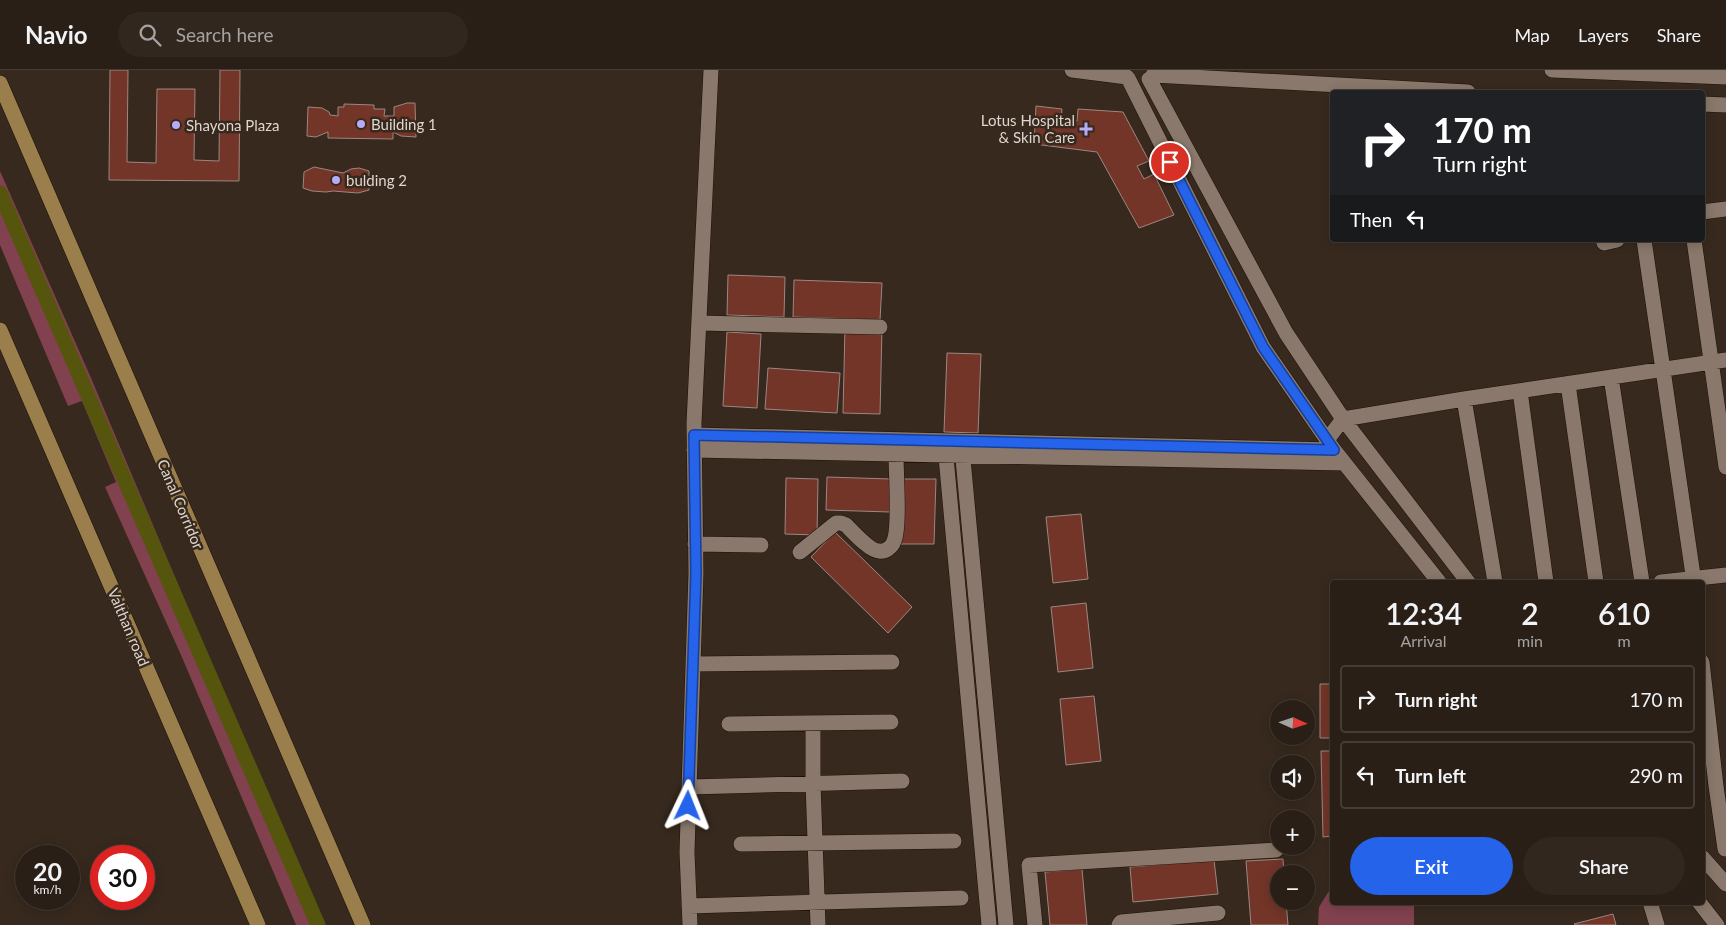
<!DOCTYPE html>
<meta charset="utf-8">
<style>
:root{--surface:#291f16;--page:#31271f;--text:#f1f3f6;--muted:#a5a2a1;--line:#453d35;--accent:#2563eb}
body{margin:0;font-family:Lato,sans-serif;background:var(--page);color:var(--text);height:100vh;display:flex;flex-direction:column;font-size:19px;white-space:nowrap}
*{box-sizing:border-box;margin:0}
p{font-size:16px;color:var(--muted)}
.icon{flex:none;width:28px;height:28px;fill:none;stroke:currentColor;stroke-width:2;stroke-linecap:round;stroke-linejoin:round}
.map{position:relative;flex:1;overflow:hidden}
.side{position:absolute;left:1330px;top:510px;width:375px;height:325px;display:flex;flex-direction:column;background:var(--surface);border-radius:5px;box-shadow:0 2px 12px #0003,0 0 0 1px var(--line)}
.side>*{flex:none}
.top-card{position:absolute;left:1330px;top:20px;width:375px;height:152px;border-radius:5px;box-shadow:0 2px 12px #0003,0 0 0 1px var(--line);background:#202124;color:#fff;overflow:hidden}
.needle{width:32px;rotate:93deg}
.tools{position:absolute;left:1270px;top:630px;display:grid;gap:10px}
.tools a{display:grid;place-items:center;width:45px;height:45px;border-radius:50%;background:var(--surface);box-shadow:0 2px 12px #0003,0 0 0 1px var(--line);font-size:25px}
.speed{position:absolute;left:15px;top:775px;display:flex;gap:10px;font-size:25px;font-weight:700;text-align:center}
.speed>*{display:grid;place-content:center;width:65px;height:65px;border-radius:50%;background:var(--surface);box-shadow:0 2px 12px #0003,0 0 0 1px var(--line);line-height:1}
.speed small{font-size:12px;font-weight:400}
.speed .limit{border:8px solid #d22;background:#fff;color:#111}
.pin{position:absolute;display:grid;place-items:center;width:42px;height:42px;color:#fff;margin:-21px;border:2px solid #fff;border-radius:50%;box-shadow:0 1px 5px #0007}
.me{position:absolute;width:55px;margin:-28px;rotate:2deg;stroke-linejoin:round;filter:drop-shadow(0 0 4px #0008)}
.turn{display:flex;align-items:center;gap:18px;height:105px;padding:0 20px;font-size:22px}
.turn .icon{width:65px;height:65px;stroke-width:2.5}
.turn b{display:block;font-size:35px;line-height:42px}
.then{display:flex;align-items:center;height:48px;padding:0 20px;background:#0003;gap:10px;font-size:19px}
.eta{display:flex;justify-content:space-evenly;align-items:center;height:85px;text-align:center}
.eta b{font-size:30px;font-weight:600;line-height:35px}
.primary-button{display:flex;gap:10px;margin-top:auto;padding:10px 20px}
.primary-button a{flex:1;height:58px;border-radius:30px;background:var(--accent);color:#fff;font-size:20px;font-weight:600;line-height:58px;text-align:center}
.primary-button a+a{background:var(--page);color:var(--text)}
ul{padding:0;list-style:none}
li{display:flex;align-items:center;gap:15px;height:68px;margin:0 10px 8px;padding:0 10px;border:2px solid var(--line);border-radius:5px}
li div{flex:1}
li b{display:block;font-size:19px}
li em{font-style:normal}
header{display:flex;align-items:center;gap:30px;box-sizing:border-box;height:70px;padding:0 25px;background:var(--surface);border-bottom:1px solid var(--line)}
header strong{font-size:24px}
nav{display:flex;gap:28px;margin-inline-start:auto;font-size:18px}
.search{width:350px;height:45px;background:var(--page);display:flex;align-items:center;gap:12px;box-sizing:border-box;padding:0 18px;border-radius:28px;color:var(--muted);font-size:19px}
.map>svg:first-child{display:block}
.forest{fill:#81414f}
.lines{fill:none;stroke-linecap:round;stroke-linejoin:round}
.canal{stroke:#55550d;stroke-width:15}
.building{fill:#723528;stroke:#9d8782}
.minor-casing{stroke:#1e1107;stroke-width:16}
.major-casing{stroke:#1e1107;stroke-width:16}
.minor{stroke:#89786b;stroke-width:15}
.major{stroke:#9a7f4d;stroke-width:15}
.route-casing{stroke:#184099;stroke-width:12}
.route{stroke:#2563eb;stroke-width:9}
.poi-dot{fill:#b7abf8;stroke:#37291e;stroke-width:2}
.labels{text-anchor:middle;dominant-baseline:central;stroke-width:5;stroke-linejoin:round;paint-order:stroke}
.poi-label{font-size:15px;fill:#dfd6cf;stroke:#37291e;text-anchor:start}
.street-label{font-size:15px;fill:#dfd6cf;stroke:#37291e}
</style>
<header>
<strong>Navio</strong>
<div class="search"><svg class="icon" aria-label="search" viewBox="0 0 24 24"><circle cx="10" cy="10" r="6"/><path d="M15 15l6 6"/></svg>Search here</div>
<nav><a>Map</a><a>Layers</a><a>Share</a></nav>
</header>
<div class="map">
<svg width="1726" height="855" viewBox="0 0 1726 855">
<rect width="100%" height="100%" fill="#37291e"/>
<!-- forest -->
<path class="forest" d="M 0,101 L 91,308 L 236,652 L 268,730 L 314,855 L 296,855 L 181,585 L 105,417 L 116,412 L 82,331 L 68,336 L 0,175 Z
M 1332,816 L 1332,832 L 1414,833 L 1414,855 L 1318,855 L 1319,837 Z"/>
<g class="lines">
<!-- canal -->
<path class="canal" d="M 0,123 L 318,855"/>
</g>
<!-- building -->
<path class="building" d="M 110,0 L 128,0 L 127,92 L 156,93 L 157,19 L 195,19 L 194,90 L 219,91 L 220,0 L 240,0 L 239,111 L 109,110 Z
M 407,33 L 415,33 L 416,67 L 401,66 L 393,62 L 393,69 L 328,68 L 328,62 L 316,67 L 307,66 L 308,37 L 322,38 L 329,42 L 330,45 L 338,46 L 338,37 L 344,37 L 344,34 L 374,35 L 374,39 L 385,39 L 384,46 L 394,46 L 394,37 Z
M 1036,36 L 1062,39 L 1061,50 L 1077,51 L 1078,39 L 1123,42 L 1149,91 L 1137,96 L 1144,109 L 1154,104 L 1174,145 L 1139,158 L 1097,82 L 1034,74 Z
M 314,97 L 343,103 L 351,99 L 359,98 L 369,101 L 369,120 L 358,123 L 333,121 L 326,122 L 312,121 L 303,118 L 304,102 Z
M 728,205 L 785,207 L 784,247 L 727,245 Z
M 794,210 L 882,213 L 880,250 L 793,247 Z
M 845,257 L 882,258 L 880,344 L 843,343 Z
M 727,262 L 761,264 L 757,338 L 723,336 Z
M 947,283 L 981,284 L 978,363 L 944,362 Z
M 768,298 L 840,303 L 837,343 L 765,339 Z
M 827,407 L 891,409 L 890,442 L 826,440 Z
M 786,408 L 818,409 L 817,465 L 785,464 Z
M 901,409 L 936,409 L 934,474 L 900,474 Z
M 1081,444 L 1088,509 L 1053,513 L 1046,447 Z
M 835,462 L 912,537 L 888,563 L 811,487 Z
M 1086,533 L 1093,598 L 1058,602 L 1051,537 Z
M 1320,614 L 1332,614 L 1332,668 L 1320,668 Z
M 1094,626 L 1101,691 L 1066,695 L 1060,629 Z
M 1321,681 L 1332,681 L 1332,766 L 1323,767 Z
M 1283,789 L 1284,804 L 1279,804 L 1279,831 L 1286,831 L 1288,855 L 1251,855 L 1246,791 Z
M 1214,790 L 1218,824 L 1133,832 L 1130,797 Z
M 1082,799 L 1087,855 L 1050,855 L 1045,802 Z
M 1613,844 L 1616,855 L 1575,855 L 1574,854 Z"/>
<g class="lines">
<!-- minor casing -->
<g class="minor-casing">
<path id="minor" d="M 1072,0 L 1127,7
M 1552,0 L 1726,7
M 1153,5 L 1468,22
M 1128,8 L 1263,277 L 1334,380 L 1439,512
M 1149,9 L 1286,263 L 1343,349 L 1468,512
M 1702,34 L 1726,35
M 1702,142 L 1726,139
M 1644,170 L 1694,512
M 1694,170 L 1726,397
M 1604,173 L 1617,170
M 699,253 L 880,257
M 1611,307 L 1642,512
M 1568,314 L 1596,512
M 1520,321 L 1546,512
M 1464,329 L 1495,512
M 694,365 L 1334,380
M 1327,370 L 1343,349 L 1464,329 L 1726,290
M 945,376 L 989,855
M 962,378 L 1006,855
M 694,380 L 1344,393
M 695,474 L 761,475
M 800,482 L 836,453 L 841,453 L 846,455 C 853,462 870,481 879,481 C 886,482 892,477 894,471 C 900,457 896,403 896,385
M 1661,512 L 1726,505
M 1702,592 L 1716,716 L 1725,779
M 693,594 L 892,592
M 813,653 L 813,713 L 818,855
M 729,654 L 891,652
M 689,717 L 902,711
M 741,774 L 954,771
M 1702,787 L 1726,814
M 1650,832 L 1657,855
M 1699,832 L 1717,855
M 689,836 L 961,828
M 690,855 L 687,782 L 696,503 L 694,353 L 711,0
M 1035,855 L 1029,795 L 1276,780
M 1119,855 L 1121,852 L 1218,843"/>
</g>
<!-- major casing -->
<g class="major-casing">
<path id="major" d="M 0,13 L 363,855
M 0,260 L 258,855"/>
</g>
<!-- minor -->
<use href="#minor" class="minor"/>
<!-- major -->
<use href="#major" class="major"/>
</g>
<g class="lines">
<!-- route casing -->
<g class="route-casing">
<path id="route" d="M 688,736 L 696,504 L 694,365 L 1334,380 L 1263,277 L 1170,92"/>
</g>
<!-- route -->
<use href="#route" class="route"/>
</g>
<!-- markers -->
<g class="poi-dot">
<circle cx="361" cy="54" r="5"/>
<circle cx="176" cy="55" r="5"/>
<path d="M1083.5 51.5h5v5h5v5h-5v5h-5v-5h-5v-5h5z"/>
<circle cx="336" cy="110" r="5"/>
</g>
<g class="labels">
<!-- poi labels -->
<g class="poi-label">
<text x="1075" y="50" text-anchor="end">Lotus Hospital<tspan x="1075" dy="17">&amp; Skin Care</tspan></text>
<text x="371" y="54">Building 1</text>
<text x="186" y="55">Shayona Plaza</text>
<text x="346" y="110">bulding 2</text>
</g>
<!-- street labels -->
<g class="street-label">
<text transform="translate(181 434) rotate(67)">Canal Corridor</text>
<text transform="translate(129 557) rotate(67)">Valthan road</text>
</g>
</g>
</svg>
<div class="tools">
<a><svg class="needle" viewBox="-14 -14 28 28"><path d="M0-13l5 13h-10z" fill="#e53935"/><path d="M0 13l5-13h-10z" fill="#a5a2a1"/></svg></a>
<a><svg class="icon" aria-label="sound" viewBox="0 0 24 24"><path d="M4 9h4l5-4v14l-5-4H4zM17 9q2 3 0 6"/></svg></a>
<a>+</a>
<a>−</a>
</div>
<div class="speed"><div>20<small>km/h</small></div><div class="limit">30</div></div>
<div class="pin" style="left:1170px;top:92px;background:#d93025"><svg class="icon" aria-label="arrive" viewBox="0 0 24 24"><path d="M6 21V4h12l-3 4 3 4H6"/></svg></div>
<svg class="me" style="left:688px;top:736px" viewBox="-20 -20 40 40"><path d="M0-17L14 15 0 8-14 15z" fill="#2563eb" stroke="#fff" stroke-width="4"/></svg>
<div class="top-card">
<div class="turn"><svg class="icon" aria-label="right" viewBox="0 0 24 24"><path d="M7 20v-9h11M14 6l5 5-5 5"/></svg><div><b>170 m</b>Turn right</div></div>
<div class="then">Then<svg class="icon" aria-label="left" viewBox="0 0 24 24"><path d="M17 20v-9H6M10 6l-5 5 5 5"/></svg></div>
</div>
<section class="side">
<div class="eta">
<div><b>12:34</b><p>Arrival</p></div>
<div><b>2</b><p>min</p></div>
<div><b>610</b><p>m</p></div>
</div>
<ul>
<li><svg class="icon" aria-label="right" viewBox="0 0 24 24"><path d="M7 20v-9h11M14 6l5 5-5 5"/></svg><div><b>Turn right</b></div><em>170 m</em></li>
<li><svg class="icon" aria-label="left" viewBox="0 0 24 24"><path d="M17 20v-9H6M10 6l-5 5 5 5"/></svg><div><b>Turn left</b></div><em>290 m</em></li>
</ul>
<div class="primary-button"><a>Exit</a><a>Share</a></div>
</section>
</div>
